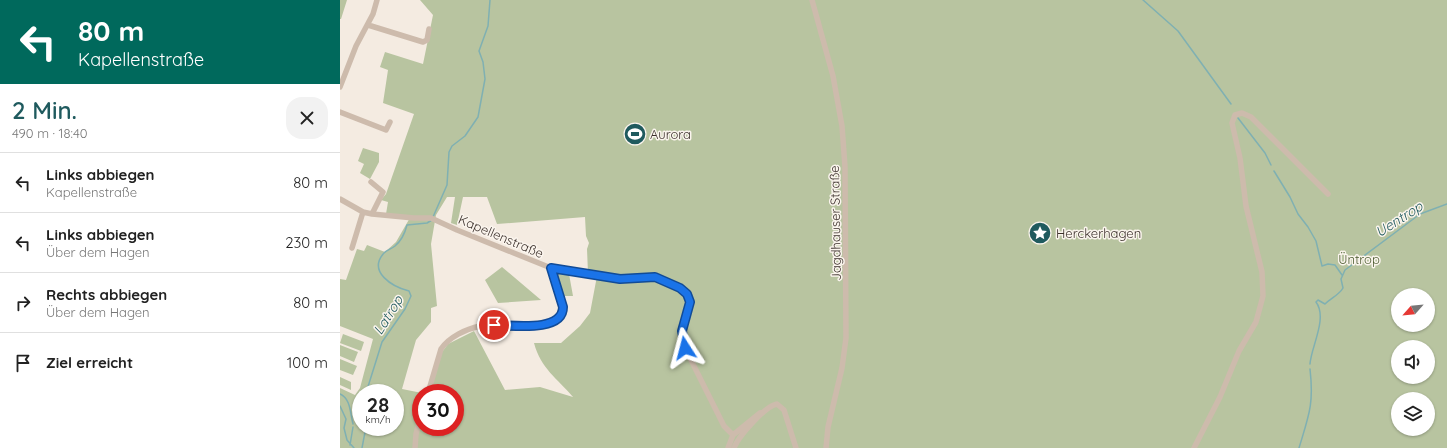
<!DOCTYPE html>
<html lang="de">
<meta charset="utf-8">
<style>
:root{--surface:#fff;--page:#f2f2f2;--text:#222;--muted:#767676;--line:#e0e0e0;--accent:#1f5a5e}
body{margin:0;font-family:Quicksand,sans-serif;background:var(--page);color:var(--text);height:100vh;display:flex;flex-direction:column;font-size:15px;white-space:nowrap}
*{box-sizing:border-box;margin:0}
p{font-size:13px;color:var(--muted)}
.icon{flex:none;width:22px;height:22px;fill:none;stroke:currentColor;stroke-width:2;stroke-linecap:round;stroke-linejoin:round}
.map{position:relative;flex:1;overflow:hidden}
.details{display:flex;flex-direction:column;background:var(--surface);width:340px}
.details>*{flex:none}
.hud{background:#00695c;color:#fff;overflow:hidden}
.needle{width:26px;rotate:243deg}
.buttons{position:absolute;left:1051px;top:288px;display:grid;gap:8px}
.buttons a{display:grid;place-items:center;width:44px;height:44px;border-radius:50%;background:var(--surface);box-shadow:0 1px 3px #0004;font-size:20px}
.speed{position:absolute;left:12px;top:384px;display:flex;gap:8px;font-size:20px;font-weight:700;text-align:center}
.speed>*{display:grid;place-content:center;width:52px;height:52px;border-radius:50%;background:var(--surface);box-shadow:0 1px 3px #0004;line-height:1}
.speed small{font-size:10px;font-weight:400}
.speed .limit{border:6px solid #d22;background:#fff;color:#111}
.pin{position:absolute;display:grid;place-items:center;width:34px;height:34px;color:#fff;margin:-17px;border:2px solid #fff;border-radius:50%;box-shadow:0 1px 4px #0007}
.me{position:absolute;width:44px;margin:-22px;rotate:351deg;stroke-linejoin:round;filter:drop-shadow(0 0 3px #0008)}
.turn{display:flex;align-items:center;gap:14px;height:84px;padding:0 12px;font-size:18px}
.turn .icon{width:52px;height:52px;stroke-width:2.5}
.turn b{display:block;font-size:28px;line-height:34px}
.round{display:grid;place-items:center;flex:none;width:42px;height:42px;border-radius:16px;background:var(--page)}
.overview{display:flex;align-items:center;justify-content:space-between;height:68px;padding:0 12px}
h1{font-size:24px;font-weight:600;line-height:30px;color:var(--accent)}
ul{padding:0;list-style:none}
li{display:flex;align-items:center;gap:12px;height:60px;padding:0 12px;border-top:1px solid var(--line)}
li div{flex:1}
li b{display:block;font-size:15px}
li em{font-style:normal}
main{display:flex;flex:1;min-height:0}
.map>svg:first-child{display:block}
.green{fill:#b8c4a0;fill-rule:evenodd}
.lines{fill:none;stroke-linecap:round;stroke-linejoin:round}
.stream{stroke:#7fb0b2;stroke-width:1.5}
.minor{stroke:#cdbbac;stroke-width:5.5}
.route-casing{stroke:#114b97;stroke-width:10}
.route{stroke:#1a73e8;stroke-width:7}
.labels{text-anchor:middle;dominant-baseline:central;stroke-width:3;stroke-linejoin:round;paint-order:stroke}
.poi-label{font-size:13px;fill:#3b302b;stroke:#fbf5ee;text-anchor:start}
.street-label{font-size:13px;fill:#3b302b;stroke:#fbf5ee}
.park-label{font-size:13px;fill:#4a5a2e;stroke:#fbf5ee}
.water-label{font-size:14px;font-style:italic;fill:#1f5a5e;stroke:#fbf5ee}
</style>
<main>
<section class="details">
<div class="hud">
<div class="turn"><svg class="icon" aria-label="left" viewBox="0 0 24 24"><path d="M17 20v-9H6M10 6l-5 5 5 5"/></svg><div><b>80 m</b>Kapellenstraße</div></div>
</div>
<div class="overview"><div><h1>2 Min.</h1><p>490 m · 18:40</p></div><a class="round"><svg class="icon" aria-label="close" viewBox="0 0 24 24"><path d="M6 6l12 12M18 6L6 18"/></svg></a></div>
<ul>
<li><svg class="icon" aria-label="left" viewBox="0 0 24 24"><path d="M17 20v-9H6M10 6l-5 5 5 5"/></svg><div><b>Links abbiegen</b><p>Kapellenstraße</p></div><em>80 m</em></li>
<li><svg class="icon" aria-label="left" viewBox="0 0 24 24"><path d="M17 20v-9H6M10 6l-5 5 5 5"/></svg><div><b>Links abbiegen</b><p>Über dem Hagen</p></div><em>230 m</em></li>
<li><svg class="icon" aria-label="right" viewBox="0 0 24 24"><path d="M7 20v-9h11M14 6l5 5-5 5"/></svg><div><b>Rechts abbiegen</b><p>Über dem Hagen</p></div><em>80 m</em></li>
<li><svg class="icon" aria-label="arrive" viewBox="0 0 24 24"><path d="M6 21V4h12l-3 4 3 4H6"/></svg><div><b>Ziel erreicht</b></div><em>100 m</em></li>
</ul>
</section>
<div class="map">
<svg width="1107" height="448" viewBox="0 0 1107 448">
<rect width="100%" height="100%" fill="#f4ebe1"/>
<!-- green -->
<path class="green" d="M 0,0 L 7,0 L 1,19 L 0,19 Z
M 80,0 L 1107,0 L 1107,448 L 0,448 L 0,388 L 15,395 L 20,388 L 33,339 L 0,326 L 0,279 L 6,280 L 17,249 L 24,251 L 27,245 L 45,252 L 56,242 L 71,216 L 46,214 L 48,202 L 41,200 L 46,194 L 74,114 L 43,103 L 48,70 L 40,67 L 45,52 L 83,64 L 93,15 ZM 107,197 L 115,197 L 111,223 L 117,225 L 123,197 L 147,197 L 157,224 L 245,217 L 246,236 L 249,243 L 247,249 L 248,273 L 257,276 L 250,313 L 240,326 L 221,343 L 194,343 C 201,369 217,378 233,397 L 200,387 L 165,390 L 134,331 L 108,344 L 102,352 L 89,393 L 115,393 L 115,427 L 81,427 L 82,393 L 62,389 L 76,340 L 91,322 L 91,308 L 97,306 L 91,244 L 96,215 ZM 1058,295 L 1088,295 L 1088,325 L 1058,325 ZM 1058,347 L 1088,347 L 1088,377 L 1058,377 ZM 21,393 L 55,393 L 55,427 L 21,427 ZM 1058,399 L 1088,399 L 1088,429 L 1058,429 Z
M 23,148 L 39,153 L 39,162 L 30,179 L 20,173 L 24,164 L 18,161 Z
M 162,267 L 201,300 L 158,303 L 145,280 Z
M 214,271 L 229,274 L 233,296 L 221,296 Z
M 3,334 L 24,342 L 21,351 L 0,343 Z
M 0,345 L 18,352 L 14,362 L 0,356 Z
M 0,359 L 17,366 L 13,375 L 0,370 Z
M 0,377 L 11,382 L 11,390 L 0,385 Z"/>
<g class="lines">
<!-- stream -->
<path class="stream" d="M 803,0 L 838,31 L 891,104
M 898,118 L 925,153 L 931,165
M 934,171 L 950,197 L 958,214 L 968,227 L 976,241 L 982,266 L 988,264 L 995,265 L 1002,275
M 93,217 L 107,185 L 109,152 L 112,146 L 125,136 L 138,117 L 145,79 L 143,62 L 139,51 L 148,26 L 150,0
M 970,364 C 971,347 988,318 976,302 L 978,300 L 985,304 C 991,298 999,295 1003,288 L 1001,279 L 1005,270 L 1080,214 L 1107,204
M 26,393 L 42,342 L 65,309 L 71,296 L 69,291 C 53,287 27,272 44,253 C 47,250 51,249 55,246 C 61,241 65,233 67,225 L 87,223 L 92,220
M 0,394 C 11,399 10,413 13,424
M 0,406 L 6,419 L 4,428 L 7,440 L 14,448
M 10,445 L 13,427
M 22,448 L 26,427
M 959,448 C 969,415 974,404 970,369"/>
<!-- minor -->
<path class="minor" d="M 472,0 L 493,76 L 502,126 L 505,167 L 506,338 L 502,368 L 488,427 L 486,448
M 28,25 L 83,42 L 87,40 L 89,29
M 0,87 L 16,46 L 33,14 L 37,0
M 0,112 L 46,130 L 50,122
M 31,182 L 43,192 L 32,214
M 0,199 L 23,212 L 32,214 L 74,218 L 91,218 L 117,230 L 211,268 L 263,277 L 315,277 L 341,288 L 347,294 L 350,302 L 342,324 L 341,334 L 343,344 L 384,426 L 393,435
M 12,248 L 23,212
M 88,393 L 101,349 C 109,337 126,329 140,326 C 159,323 223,336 223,307 L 211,268
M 75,448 L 76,434 L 81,415
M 388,448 L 393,435 L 420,413
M 394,448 C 398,437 425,406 437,404 L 444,410 L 456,448
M 854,448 L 880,397 L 899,351 L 916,322 L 923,296 L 922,272 L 906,206 L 900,158 L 892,123 L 895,115 L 902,113 L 911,117 L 988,194"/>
</g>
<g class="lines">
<!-- route casing -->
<g class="route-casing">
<path id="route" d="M 154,325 C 171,325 223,333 223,307 L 211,268 L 280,279 L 315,277 L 340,288 L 347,294 L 350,302 L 342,331 L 345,348"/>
</g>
<!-- route -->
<use href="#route" class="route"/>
</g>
<!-- icons -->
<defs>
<g id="stadium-disc" transform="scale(1.15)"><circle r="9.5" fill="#1f5a5e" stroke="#fbf5ee"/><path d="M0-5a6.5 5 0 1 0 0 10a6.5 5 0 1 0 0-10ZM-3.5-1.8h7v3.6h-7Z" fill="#fff"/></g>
<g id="sight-disc" transform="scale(1.15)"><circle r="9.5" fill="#1f5a5e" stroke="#fbf5ee"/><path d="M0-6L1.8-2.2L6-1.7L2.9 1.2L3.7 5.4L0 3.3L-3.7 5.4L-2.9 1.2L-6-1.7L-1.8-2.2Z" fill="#fff"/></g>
</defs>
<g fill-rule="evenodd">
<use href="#stadium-disc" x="295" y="134"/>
<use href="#sight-disc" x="700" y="233"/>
</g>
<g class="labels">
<!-- poi labels -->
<g class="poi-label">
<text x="310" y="134">Aurora</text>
<text x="716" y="233">Herckerhagen</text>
</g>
<!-- street labels -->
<g class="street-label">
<text transform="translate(495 223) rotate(-91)">Jagdhauser Straße</text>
<text transform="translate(161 236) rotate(23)">Kapellenstraße</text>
</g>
<!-- park labels -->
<g class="park-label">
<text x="1019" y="259">Üntrop</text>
</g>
<!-- water labels -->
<g class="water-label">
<text transform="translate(1059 219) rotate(-33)">Uentrop</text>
<text transform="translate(48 315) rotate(-58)">Latrop</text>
</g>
</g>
</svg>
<div class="buttons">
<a><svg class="needle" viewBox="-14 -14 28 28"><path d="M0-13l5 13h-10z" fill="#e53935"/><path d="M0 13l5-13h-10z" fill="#767676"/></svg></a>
<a><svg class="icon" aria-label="sound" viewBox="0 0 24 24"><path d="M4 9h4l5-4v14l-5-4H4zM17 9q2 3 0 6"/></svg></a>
<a><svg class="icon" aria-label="layers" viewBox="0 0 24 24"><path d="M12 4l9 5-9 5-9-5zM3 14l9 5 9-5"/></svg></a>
</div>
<div class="speed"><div>28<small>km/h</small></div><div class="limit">30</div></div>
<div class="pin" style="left:154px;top:325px;background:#d93025"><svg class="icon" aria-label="arrive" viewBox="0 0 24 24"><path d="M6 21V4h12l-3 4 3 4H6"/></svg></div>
<svg class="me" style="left:345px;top:348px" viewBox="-20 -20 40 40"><path d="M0-17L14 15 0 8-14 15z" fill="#1a73e8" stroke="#fff" stroke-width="4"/></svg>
</div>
</main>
